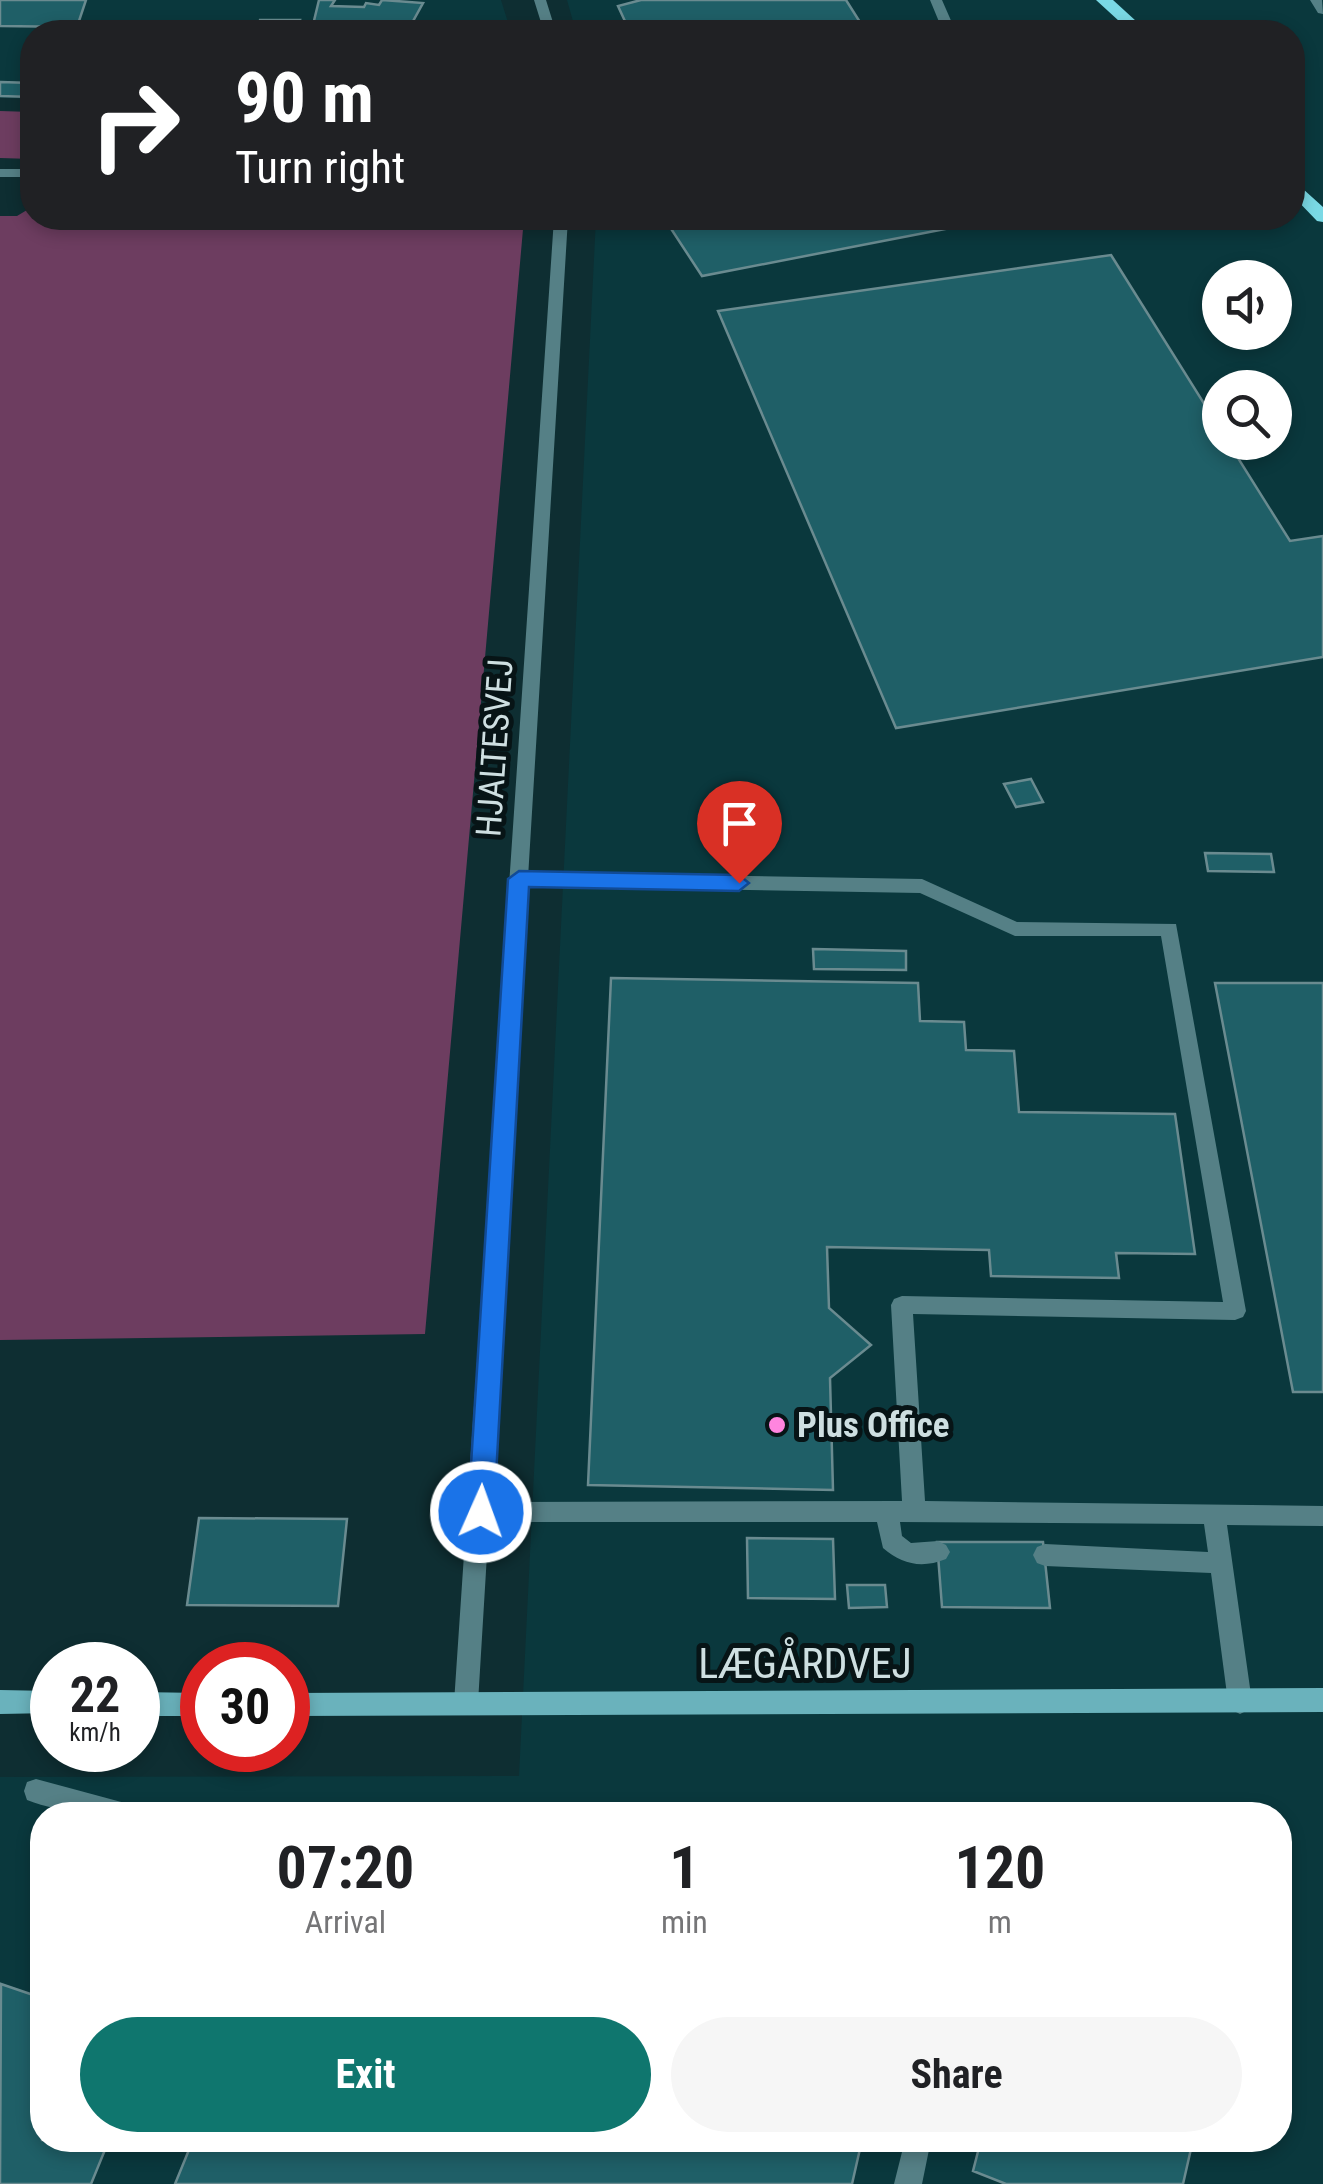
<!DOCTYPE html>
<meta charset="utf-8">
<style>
:root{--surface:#fff;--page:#f6f6f6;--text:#202124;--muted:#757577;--accent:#0f766e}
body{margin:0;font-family:"Roboto Condensed",sans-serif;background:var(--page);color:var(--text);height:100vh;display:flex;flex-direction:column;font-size:38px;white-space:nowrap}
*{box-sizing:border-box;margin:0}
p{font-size:32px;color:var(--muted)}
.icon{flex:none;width:55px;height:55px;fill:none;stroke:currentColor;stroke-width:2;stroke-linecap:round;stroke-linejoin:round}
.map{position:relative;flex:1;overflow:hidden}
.details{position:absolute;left:30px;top:1802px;width:1262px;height:350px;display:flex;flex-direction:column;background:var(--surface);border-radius:40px;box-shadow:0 5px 15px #0003}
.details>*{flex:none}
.banner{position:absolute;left:20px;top:20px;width:1285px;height:210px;border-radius:40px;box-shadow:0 5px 15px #0003;background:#202124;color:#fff;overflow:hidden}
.controls{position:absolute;left:1202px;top:260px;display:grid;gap:20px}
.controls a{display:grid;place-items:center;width:90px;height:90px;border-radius:50%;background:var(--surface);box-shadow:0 5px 15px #0003;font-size:50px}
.speed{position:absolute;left:30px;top:1642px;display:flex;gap:20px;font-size:50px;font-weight:700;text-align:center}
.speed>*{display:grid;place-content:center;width:130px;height:130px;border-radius:50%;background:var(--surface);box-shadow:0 5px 15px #0003;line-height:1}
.speed small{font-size:25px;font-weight:400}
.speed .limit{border:15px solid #d22;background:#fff;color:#111}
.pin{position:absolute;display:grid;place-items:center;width:85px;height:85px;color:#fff;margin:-102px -42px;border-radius:50% 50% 50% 0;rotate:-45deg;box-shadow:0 0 10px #0007}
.pin .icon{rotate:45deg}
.me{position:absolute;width:110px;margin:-55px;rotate:2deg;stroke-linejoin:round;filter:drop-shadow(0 0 8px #0008)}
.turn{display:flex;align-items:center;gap:35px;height:210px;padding:0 50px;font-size:45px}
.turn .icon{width:130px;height:130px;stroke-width:2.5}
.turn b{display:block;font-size:70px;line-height:85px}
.eta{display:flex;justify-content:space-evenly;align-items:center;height:170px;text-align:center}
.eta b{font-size:60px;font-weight:700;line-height:70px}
.primary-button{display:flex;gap:20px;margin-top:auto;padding:20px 50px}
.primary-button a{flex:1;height:115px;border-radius:60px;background:var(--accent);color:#fff;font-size:40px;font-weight:700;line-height:115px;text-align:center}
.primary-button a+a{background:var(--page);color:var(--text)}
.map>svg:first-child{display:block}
.built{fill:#0a383d;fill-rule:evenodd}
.green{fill:#6d3d60}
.building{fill:#1f5f67;stroke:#6a8b90;stroke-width:2.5}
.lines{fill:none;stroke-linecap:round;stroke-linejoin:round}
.lane{fill:#558086;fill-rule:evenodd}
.street{fill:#558086;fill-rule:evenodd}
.secondary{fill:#6ab2bc;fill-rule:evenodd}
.primary{fill:#7ad9e5;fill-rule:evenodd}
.route{fill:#1a73e8;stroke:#114b97;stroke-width:2.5}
.poi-dot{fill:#ff85df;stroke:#071416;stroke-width:4}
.labels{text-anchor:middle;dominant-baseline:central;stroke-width:10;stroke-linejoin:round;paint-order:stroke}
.street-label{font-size:35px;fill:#cedfe1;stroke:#071416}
.poi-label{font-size:35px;font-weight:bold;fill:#cedfe1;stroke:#071416;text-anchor:start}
.near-street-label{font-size:42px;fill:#cedfe1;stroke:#071416}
</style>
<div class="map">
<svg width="1323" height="2184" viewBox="0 0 1323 2184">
<rect width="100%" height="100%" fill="#0e2e32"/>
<!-- built -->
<path class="built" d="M 0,0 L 501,0 L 511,32 L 32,32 L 32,99 L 0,98 Z
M 567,0 L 1323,0 L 1323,2184 L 0,2184 L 0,1777 L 519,1776 L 596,218 L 1292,218 L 1292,32 L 576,32 ZM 1220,278 L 1275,278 L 1275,332 L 1220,332 ZM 1220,388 L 1275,388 L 1275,442 L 1220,442 ZM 42,1815 L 1280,1815 L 1280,2140 L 42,2140 Z"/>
<!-- green -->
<path class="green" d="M 0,111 L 32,112 L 32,159 L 0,158 Z
M 32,207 L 32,218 L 524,218 L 425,1334 L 0,1340 L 0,216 L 17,216 Z"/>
<!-- building -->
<path class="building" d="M 0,0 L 86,0 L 77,27 L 0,26 Z
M 319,0 L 335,0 L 331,6 L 364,7 L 366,3 L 379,5 L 382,0 L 423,3 L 407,32 L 256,32 L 260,20 L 300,20 L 298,28 L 312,29 Z
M 641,0 L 846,0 L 865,30 L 630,32 L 618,6 Z
M 0,82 L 32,83 L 32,97 L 0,96 Z
M 664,218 L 1002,218 L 702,276 Z
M 1111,255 L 1220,429 L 1220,442 L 1228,442 L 1290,541 L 1323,536 L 1323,657 L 896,728 L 718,311 Z
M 1031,779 L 1043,802 L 1016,807 L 1004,784 Z
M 1205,853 L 1271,854 L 1274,872 L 1208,871 Z
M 813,949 L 906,951 L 906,970 L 814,969 Z
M 611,978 L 918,983 L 920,1021 L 964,1022 L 966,1050 L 1014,1051 L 1019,1112 L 1175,1114 L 1195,1254 L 1116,1253 L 1119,1278 L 991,1276 L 989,1250 L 827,1247 L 829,1308 L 871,1345 L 830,1378 L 833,1490 L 588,1485 Z
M 1215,983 L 1323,983 L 1323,1392 L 1293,1392 Z
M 199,1518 L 347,1519 L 338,1606 L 187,1605 Z
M 747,1538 L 833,1539 L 835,1599 L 748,1598 Z
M 937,1542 L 1043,1542 L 1050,1608 L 942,1607 Z
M 847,1585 L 885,1585 L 887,1607 L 849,1608 Z
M 1,1984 L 42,1998 L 42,2140 L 109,2140 L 91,2184 L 0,2184 Z
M 193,2140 L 862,2140 L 852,2184 L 175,2184 Z
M 981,2140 L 1193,2140 L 1183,2184 L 1006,2184 L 973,2171 Z"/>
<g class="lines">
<!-- lane -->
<path class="lane" d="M 930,0 L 942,0 L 956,32 L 940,32 L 942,29 Z
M 1310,0 L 1322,0 L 1323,14 L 1318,13 Z
M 519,872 L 922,879 L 1017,922 L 1176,924 L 1246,1311 L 1243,1317 L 1235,1320 L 913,1314 L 925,1501 L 1323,1506 L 1323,1526 L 1227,1525 L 1252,1702 L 1248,1710 L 1240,1714 L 1232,1710 L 1228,1702 L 1211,1573 L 1045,1566 L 1037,1563 L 1033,1555 L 1037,1547 L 1045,1544 L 1208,1552 L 1204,1524 L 900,1522 L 902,1536 L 911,1543 L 938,1541 L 946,1545 L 950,1552 L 946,1559 C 921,1569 902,1564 883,1548 L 877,1522 L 481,1522 L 473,1519 L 470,1512 L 473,1505 L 481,1502 L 902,1501 L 891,1305 L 894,1299 L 902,1296 L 1223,1302 L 1161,936 L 1015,936 L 920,893 L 519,886 L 510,879 Z
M 36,1779 L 125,1803 L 134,1806 L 137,1815 C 99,1815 64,1814 27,1800 L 24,1791 L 27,1782 Z
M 905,2140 L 931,2140 L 922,2184 L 894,2184 Z"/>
<!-- street -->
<path class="street" d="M 534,0 L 546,0 L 556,32 L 544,32 Z
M 0,169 L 32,169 L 32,177 L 0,177 Z
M 554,218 L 568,218 L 478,1703 L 474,1711 L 466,1715 L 458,1711 L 454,1703 Z"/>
<!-- secondary -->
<path class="secondary" d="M 1323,1688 L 1323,1712 L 288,1716 L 288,1693 Z
M 0,1690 L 52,1691 L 52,1713 L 0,1714 Z
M 138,1692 L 202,1693 L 202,1716 L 138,1716 Z"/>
<!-- primary -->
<path class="primary" d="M 1096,0 L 1113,0 L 1148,32 L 1131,32 Z
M 1292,179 L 1323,207 L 1323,222 L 1317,221 L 1292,195 Z"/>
</g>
<!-- route -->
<path class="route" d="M 519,871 L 739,875 L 749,883 L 739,891 L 529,887 L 494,1512 L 490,1520 L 481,1524 L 472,1520 L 468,1512 L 508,879 Z"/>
<!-- markers -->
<circle class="poi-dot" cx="777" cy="1425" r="10"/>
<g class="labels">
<!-- street labels -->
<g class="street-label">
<text transform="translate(495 748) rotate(-86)">HJALTESVEJ</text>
</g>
<!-- poi labels -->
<g class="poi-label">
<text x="797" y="1425">Plus Office</text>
</g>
<!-- near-street labels -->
<g class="near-street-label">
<text x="805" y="1663">LÆGÅRDVEJ</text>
</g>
</g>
</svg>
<div class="controls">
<a><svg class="icon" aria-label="sound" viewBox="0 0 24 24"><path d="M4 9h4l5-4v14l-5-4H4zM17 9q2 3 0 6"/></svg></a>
<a><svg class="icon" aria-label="search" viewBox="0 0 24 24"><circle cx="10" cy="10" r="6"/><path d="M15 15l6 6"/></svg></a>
</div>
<div class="speed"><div>22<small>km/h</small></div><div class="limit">30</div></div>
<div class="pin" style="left:739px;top:883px;background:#d93025"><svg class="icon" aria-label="arrive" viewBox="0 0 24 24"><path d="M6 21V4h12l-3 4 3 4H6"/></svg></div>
<svg class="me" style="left:481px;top:1512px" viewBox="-20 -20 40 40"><circle r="17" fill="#1a73e8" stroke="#fff" stroke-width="3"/><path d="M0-11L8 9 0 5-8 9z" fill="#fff"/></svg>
<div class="banner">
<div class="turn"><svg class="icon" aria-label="right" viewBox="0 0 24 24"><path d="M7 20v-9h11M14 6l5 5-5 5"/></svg><div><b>90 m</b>Turn right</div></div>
</div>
<section class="details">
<div class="eta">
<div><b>07:20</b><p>Arrival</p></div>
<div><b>1</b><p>min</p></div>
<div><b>120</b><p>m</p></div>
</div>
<div class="primary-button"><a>Exit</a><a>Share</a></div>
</section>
</div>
